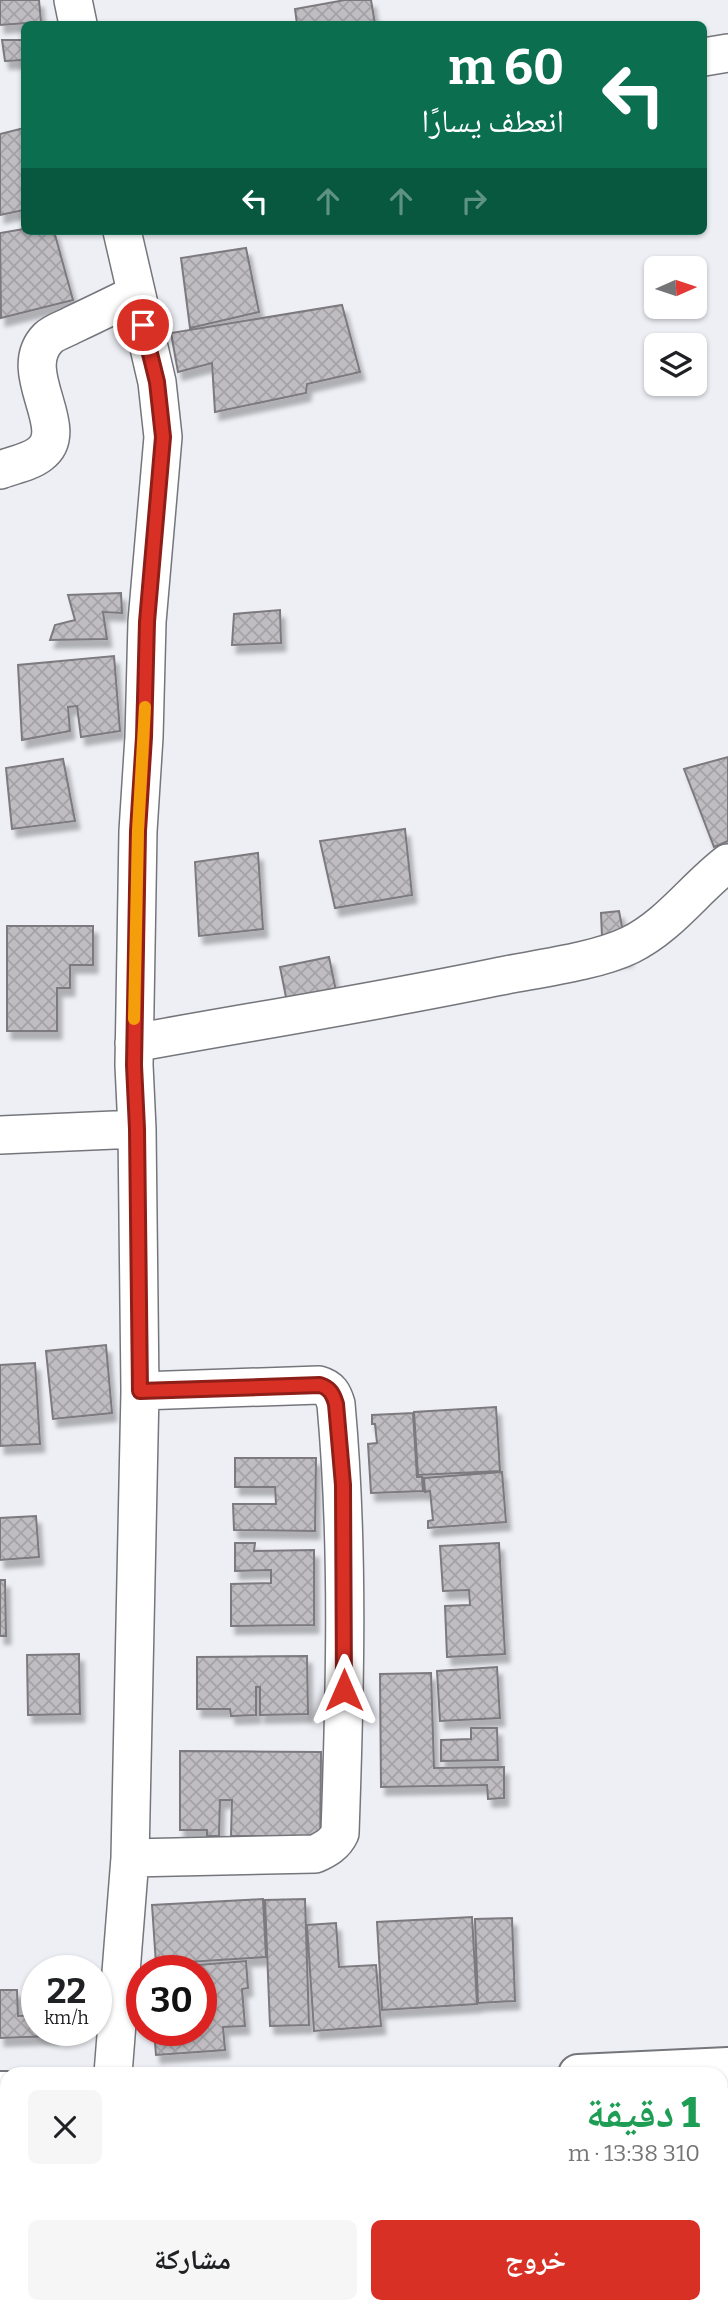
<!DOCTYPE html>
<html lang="ar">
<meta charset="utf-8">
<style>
:root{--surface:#fff;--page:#f6f6f6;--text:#202124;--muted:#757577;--accent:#d93025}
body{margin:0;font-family:Bitter,"Noto Naskh Arabic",serif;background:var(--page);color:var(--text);direction:rtl;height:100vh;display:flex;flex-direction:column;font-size:26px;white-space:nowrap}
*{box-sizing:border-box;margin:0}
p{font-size:23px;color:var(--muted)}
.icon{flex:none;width:38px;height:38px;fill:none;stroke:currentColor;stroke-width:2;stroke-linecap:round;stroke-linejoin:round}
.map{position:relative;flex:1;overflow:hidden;direction:ltr}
.sheet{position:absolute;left:0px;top:2067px;width:728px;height:247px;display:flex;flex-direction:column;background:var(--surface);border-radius:21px 21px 0 0;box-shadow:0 2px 5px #0004;direction:rtl}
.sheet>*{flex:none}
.guide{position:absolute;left:21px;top:21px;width:686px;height:214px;border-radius:10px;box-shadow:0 2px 5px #0004;direction:rtl;background:#0b6e4f;color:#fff;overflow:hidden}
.needle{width:46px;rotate:87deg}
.controls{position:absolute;left:644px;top:256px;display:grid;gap:14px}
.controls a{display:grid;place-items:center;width:63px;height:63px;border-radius:10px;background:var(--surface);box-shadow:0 2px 5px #0004;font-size:35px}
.speed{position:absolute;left:21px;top:1955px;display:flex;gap:14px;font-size:35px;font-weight:700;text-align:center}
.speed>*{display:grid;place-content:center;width:91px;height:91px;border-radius:50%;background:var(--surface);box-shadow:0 2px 5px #0004;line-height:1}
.speed small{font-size:18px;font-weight:400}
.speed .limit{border:10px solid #d22;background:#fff;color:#111}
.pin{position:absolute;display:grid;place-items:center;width:60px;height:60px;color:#fff;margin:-30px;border:4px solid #fff;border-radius:50%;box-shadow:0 2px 7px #0007}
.me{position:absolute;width:77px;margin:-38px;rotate:0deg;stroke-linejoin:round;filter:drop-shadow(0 0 5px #0008)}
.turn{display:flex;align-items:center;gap:24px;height:147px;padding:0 28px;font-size:32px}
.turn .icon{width:91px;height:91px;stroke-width:2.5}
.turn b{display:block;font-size:49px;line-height:60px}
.lanes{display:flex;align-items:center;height:66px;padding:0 28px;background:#0003;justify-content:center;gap:35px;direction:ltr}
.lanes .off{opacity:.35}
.round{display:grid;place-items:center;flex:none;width:74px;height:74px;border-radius:10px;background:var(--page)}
.overview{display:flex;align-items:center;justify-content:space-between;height:119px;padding:0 28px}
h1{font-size:42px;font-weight:800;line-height:52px;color:#1e9e55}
.action{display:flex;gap:14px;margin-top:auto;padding:14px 28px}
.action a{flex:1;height:80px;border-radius:10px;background:var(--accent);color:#fff;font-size:28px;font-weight:800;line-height:80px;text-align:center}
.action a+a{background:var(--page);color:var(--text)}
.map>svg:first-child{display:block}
.building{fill:url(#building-cross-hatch);stroke:#7d7a7f;stroke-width:2;filter:url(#shadow)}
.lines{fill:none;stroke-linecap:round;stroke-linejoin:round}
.minor-casing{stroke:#75767b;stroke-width:40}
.secondary-casing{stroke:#75767b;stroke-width:42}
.minor{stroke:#fff;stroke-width:37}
.secondary{stroke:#fff;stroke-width:38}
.route-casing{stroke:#8d1f18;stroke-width:18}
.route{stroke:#d93025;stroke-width:12}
.slow{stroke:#f59e0b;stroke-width:12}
</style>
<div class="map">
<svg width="728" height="2312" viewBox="0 0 728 2312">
<defs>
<pattern id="building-cross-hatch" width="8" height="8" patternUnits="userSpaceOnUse" patternTransform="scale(1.75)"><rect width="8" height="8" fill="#bfbdc1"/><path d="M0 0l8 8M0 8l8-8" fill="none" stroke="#a4a2a6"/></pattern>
<filter id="shadow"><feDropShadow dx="4.5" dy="8" stdDeviation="2" flood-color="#0004"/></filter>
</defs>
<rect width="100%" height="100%" fill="#eeeff5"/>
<!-- building -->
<path class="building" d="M 0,0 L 39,0 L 41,22 L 0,25 Z
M 345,0 L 371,0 L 375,24 L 297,24 L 295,9 Z
M 2,40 L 24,40 L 24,60 L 5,61 Z
M 24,128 L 24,210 L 0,215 L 0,134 Z
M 24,229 L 24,231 L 54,231 L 73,300 L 1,318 L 0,233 Z
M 246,248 L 259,312 L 190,328 L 181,258 Z
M 342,305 L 360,372 L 307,384 L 306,393 L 215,412 L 212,363 L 178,372 L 171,333 Z
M 121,593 L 122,613 L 103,612 L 107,639 L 50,640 L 55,625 L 75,620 L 68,595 Z
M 280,610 L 281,643 L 232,645 L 234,614 Z
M 114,656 L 120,731 L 81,737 L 77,706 L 68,707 L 70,731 L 22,740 L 18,665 Z
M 728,757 L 728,841 L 714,847 L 684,769 Z
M 63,759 L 75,821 L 12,829 L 6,768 Z
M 405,829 L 412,895 L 335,908 L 320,841 Z
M 258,853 L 263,929 L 199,936 L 195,862 Z
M 619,911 L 628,958 L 603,961 L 601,913 Z
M 7,926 L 93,926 L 93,965 L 70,965 L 70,988 L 57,988 L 57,1031 L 7,1031 Z
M 329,957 L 337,996 L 288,1007 L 280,967 Z
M 106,1345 L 112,1413 L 53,1419 L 46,1351 Z
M 35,1363 L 40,1444 L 0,1446 L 0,1365 Z
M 496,1407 L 500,1471 L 418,1475 L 414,1412 Z
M 413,1413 L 417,1477 L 422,1477 L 423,1491 L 371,1493 L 368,1444 L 377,1443 L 375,1424 L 372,1424 L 372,1415 Z
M 235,1458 L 316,1458 L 315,1531 L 234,1530 L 233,1504 L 276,1504 L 275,1487 L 235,1487 Z
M 502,1472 L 506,1522 L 428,1528 L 428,1521 L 433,1520 L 430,1491 L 425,1492 L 424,1478 Z
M 36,1516 L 39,1557 L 0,1560 L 0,1518 Z
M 235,1543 L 255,1543 L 254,1551 L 314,1550 L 314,1625 L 231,1626 L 231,1584 L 271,1583 L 271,1570 L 235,1571 Z
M 499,1543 L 505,1654 L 447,1657 L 445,1606 L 470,1605 L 469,1590 L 443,1591 L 440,1546 Z
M 0,1580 L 5,1580 L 6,1636 L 0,1636 Z
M 79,1654 L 80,1714 L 28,1715 L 27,1655 Z
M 307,1656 L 308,1714 L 260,1715 L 260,1687 L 256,1687 L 256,1715 L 231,1716 L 230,1709 L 197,1709 L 197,1657 Z
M 497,1667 L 500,1718 L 440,1721 L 437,1671 Z
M 431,1673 L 434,1768 L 504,1767 L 504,1798 L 488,1799 L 487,1785 L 381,1787 L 380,1674 Z
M 471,1728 L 497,1728 L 498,1760 L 441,1761 L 441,1740 L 471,1739 Z
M 180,1751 L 321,1752 L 320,1855 L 284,1836 L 231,1836 L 232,1800 L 220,1800 L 219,1836 L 207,1836 L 207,1830 L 180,1830 Z
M 263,1899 L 266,1957 L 156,1964 L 152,1905 Z
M 305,1899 L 309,2025 L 270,2026 L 265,1900 Z
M 472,1917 L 477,2004 L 382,2010 L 377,1922 Z
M 512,1918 L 515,2001 L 478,2003 L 475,1919 Z
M 336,1923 L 339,1967 L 376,1965 L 381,2026 L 314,2031 L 307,1925 Z
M 246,1961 L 248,1988 L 242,1989 L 245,2026 L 223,2027 L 225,2050 L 156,2055 L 154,2030 L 201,2030 L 201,1970 L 150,1970 L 149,1969 Z
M 0,1990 L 17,1990 L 18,2016 L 37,2015 L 37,2030 L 54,2030 L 54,2036 L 0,2038 Z"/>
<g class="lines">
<!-- minor casing -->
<g class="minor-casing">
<path id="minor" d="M 73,0 L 78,24
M 704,57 L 728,53
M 0,470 C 13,465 30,462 40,454 C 74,429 14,372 48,338 C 54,332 65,329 72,325 C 93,315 114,305 136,294
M 134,1043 C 255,1021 376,1002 496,977 C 535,969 595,962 630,945 C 669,926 694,889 728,863
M 0,1135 L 137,1129
M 130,1858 L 315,1854 C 326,1849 335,1844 340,1833 C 345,1690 349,1547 336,1404 C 333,1394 330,1388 319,1385 L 140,1391
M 113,2074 L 130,1858 L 140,1391 L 137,1129 L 134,1065 L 138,831 L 144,737 L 147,622 L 163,437 L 157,382 L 122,231"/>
</g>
<!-- secondary casing -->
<g class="secondary-casing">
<path id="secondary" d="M 578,2074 L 728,2067
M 0,2091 L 7,2091"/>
</g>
<!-- minor -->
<use href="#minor" class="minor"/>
<!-- secondary -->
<use href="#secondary" class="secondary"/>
</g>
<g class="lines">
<!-- route casing -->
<g class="route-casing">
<path id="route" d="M 143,325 L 157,382 L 163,437 L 147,622 L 144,737 L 138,831 L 134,1065 L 137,1129 L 140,1391 L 320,1385 C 330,1388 333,1394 336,1404 L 343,1485 L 344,1690"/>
</g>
<!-- route -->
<use href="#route" class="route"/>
<!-- slow -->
<path class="slow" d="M 134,1019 L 138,831 L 145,707"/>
</g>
</svg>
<div class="controls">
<a><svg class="needle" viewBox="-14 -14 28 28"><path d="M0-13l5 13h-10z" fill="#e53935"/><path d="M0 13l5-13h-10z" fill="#757577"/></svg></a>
<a><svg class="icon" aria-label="layers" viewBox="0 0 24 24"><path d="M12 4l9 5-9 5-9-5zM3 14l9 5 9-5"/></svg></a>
</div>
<div class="speed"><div>22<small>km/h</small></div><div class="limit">30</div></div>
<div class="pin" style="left:143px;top:325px;background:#d93025"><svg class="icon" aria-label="arrive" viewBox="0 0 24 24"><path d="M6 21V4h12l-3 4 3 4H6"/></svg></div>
<svg class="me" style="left:344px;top:1690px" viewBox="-20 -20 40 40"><path d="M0-17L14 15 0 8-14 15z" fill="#d93025" stroke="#fff" stroke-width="4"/></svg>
<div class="guide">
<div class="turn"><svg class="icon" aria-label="left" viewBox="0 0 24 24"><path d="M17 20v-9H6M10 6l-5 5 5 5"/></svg><div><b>60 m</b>انعطف يسارًا</div></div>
<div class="lanes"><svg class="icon" aria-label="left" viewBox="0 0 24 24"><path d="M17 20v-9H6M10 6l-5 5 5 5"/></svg><svg class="icon off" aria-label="ahead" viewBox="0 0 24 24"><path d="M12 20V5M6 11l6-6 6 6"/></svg><svg class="icon off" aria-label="ahead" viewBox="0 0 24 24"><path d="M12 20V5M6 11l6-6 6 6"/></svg><svg class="icon off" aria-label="right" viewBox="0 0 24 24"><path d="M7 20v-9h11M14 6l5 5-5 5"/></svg></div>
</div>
<section class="sheet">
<div class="overview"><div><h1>1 دقيقة</h1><p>310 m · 13:38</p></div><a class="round"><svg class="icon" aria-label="close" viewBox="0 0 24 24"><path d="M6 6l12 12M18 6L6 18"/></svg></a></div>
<div class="action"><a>خروج</a><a>مشاركة</a></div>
</section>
</div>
